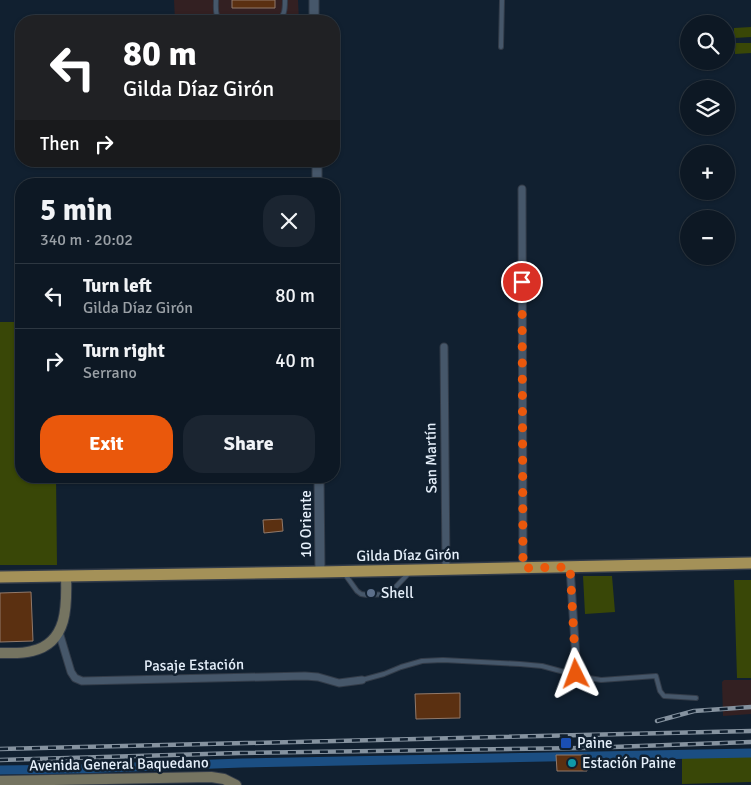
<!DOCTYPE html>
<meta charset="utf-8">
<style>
:root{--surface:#0d1824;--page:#1b2531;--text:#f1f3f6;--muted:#9aa0a6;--line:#2d3741;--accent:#ea580c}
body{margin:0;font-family:Signika,sans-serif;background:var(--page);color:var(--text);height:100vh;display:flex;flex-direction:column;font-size:19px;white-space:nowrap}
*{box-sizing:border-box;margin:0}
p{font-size:16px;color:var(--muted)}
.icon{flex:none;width:28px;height:28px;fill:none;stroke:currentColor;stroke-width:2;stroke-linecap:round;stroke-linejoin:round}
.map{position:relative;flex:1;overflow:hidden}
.drawer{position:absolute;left:15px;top:178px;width:325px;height:305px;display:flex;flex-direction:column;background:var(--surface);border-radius:20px;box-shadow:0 1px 4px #0004,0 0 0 1px var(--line)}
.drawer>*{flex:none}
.guide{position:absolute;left:15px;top:15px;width:325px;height:152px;border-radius:20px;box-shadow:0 1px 4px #0004,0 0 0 1px var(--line);background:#202124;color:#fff;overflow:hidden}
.buttons{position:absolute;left:680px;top:15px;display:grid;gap:10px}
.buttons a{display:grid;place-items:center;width:55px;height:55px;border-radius:50%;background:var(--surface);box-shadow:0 1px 4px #0004,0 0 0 1px var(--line);font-size:25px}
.pin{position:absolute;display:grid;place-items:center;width:42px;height:42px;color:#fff;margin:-21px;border:2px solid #fff;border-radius:50%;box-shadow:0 1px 5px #0007}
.me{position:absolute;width:55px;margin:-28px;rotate:357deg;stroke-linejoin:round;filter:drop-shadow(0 0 4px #0008)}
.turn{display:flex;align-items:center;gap:18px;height:105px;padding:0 25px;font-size:22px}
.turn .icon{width:65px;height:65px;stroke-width:2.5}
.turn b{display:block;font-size:35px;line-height:42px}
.then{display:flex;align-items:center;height:48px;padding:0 25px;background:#0003;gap:10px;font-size:19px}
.round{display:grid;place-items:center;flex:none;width:52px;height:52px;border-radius:20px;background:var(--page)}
.head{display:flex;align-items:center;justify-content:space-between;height:85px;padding:0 25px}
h1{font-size:30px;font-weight:700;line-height:38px}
.primary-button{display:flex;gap:10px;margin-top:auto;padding:10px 25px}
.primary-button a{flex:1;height:58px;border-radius:20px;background:var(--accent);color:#fff;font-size:20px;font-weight:700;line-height:58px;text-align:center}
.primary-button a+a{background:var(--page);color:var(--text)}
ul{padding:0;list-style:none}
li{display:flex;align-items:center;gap:15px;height:65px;padding:0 25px;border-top:1px solid var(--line)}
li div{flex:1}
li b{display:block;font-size:19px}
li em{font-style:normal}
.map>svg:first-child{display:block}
.industrial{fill:#332022}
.green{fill:#394707}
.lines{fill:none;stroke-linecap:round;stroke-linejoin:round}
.canal{stroke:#1b4e82;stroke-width:9}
.building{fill:#5b3011;stroke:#91796a}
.service-casing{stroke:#333c49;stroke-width:6}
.minor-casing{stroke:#333c49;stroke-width:9}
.tertiary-casing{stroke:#333c49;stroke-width:11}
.secondary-casing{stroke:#333c49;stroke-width:12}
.primary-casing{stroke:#333c49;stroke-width:14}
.service{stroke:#46576a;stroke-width:4}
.minor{stroke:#46576a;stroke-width:7}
.tertiary{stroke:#46576a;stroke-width:9}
.secondary{stroke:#757461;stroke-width:10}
.primary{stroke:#a49158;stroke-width:11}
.rail-casing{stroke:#85929f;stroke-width:4.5}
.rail{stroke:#112030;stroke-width:2.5;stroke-dasharray:8;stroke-linecap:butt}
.route{stroke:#ea580c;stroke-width:9;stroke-dasharray:0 16.2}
.service-dot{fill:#5c6f8a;stroke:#112030;stroke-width:2}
.transit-dot{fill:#1a4fb4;stroke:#112030;stroke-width:2}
.culture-dot{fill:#0f9aa8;stroke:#112030;stroke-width:2}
.labels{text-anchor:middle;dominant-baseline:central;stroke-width:5;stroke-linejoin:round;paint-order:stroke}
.street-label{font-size:15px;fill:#e5effa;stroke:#112030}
.poi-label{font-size:15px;fill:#e5effa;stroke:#112030;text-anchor:start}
</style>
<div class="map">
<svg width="751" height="785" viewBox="0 0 751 785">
<rect width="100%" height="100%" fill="#112030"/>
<!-- industrial -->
<path class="industrial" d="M 174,0 L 298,0 L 299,21 L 175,21 Z
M 724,680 L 751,680 L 751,714 L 723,716 L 722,682 Z"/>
<!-- green -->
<path class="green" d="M 751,27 L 751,37 L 734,38 L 734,28 Z
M 735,43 L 751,43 L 751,53 L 735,54 Z
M 0,322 L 21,322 L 21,476 L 56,476 L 57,565 L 0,565 Z
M 583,576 L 612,576 L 615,612 L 585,614 Z
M 734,580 L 751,580 L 751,678 L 737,678 Z
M 751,755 L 751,782 L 682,784 L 682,756 Z"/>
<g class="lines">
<!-- canal -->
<path class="canal" d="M 0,770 L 77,769 L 242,763 L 751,753"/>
</g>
<!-- building -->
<path class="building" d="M 232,0 L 275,0 L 275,8 L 232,8 Z
M 282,519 L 283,531 L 264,533 L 263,520 Z
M 31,592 L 33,641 L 0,642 L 0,593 Z
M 460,693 L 460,718 L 416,719 L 415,694 Z
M 556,755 L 587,755 L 587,771 L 557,771 Z"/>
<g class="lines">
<!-- service casing -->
<g class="service-casing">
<path id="service" d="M 216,0 C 216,9 214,19 225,21
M 275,21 C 285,17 285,10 285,0
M 501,47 L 502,0
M 344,573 L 357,591 L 361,594 L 367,595 L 389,594 L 408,574
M 362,680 L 384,674 L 401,667 L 422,661 L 443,660 L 520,664 L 542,666 L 583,677 L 601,680 L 656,676 L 660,691 L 664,696 L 696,698"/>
</g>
<!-- minor casing -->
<g class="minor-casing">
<path id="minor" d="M 522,189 L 523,568
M 444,347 L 446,569
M 570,567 L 577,674
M 59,632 L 71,672 L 75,678 L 82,681 L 305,676 L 318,677 L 339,683 L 362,680"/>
</g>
<!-- tertiary casing -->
<g class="tertiary-casing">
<path id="tertiary" d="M 314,0 L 314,21
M 317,161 L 317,184
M 319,476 L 320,572"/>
</g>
<!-- secondary casing -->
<g class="secondary-casing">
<path id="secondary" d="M 0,653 C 10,653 22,654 32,651 C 68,643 67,605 66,576
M 0,781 L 211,777 L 224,779 L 236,785"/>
</g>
<!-- primary casing -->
<g class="primary-casing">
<path id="primary" d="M 0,577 L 320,572 L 751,563"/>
</g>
<!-- service -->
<use href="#service" class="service"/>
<!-- minor -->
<use href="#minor" class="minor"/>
<!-- tertiary -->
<use href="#tertiary" class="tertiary"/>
<!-- secondary -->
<use href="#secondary" class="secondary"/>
<!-- primary -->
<use href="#primary" class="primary"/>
<!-- rail casing -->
<g class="rail-casing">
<path id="rail" d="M 657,721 L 694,711 L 751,707
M 0,749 L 751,731
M 0,760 L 240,753 L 585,748 L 751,742"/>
</g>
<!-- rail -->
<use href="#rail" class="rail"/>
</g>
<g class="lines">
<!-- route -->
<path class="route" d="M 522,282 L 523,568 L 570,567 L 576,674"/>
</g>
<!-- markers -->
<circle class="service-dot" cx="371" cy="593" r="5"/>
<rect class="transit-dot" x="560" y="737" width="12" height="12" rx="2.5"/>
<circle class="culture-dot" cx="572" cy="763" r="5"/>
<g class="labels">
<!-- street labels -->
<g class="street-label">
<text transform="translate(431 458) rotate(-91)">San Martín</text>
<text transform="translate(306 524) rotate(-90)">10 Oriente</text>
<text transform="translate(408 555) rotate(-1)">Gilda Díaz Girón</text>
<text transform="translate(194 665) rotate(-1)">Pasaje Estación</text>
<text transform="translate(119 764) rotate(-1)">Avenida General Baquedano</text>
</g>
<!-- poi labels -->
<g class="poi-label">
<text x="381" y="593">Shell</text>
<text x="577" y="743">Paine</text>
<text x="582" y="763">Estación Paine</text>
</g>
</g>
</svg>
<div class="buttons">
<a><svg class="icon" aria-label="search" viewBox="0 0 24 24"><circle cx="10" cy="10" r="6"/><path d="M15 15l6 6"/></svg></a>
<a><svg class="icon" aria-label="layers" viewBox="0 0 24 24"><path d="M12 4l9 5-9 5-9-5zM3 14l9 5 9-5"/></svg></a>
<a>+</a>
<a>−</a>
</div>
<div class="pin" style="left:522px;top:282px;background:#d93025"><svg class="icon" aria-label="arrive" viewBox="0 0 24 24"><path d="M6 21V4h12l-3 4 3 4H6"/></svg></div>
<svg class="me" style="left:576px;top:674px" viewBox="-20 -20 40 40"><path d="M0-17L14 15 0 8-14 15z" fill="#ea580c" stroke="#fff" stroke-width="4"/></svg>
<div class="guide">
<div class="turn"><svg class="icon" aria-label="left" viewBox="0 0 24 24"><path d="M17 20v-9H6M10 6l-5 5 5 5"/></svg><div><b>80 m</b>Gilda Díaz Girón</div></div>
<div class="then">Then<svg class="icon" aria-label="right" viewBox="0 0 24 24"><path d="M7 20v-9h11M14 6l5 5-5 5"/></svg></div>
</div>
<section class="drawer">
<div class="head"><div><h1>5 min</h1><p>340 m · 20:02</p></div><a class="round"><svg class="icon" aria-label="close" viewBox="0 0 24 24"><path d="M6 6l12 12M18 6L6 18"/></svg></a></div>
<ul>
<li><svg class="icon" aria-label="left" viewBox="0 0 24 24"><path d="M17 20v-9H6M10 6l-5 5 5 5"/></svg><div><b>Turn left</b><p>Gilda Díaz Girón</p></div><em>80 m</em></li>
<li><svg class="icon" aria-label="right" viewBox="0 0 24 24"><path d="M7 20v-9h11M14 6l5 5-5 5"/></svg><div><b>Turn right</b><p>Serrano</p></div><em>40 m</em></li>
</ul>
<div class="primary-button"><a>Exit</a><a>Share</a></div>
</section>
</div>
